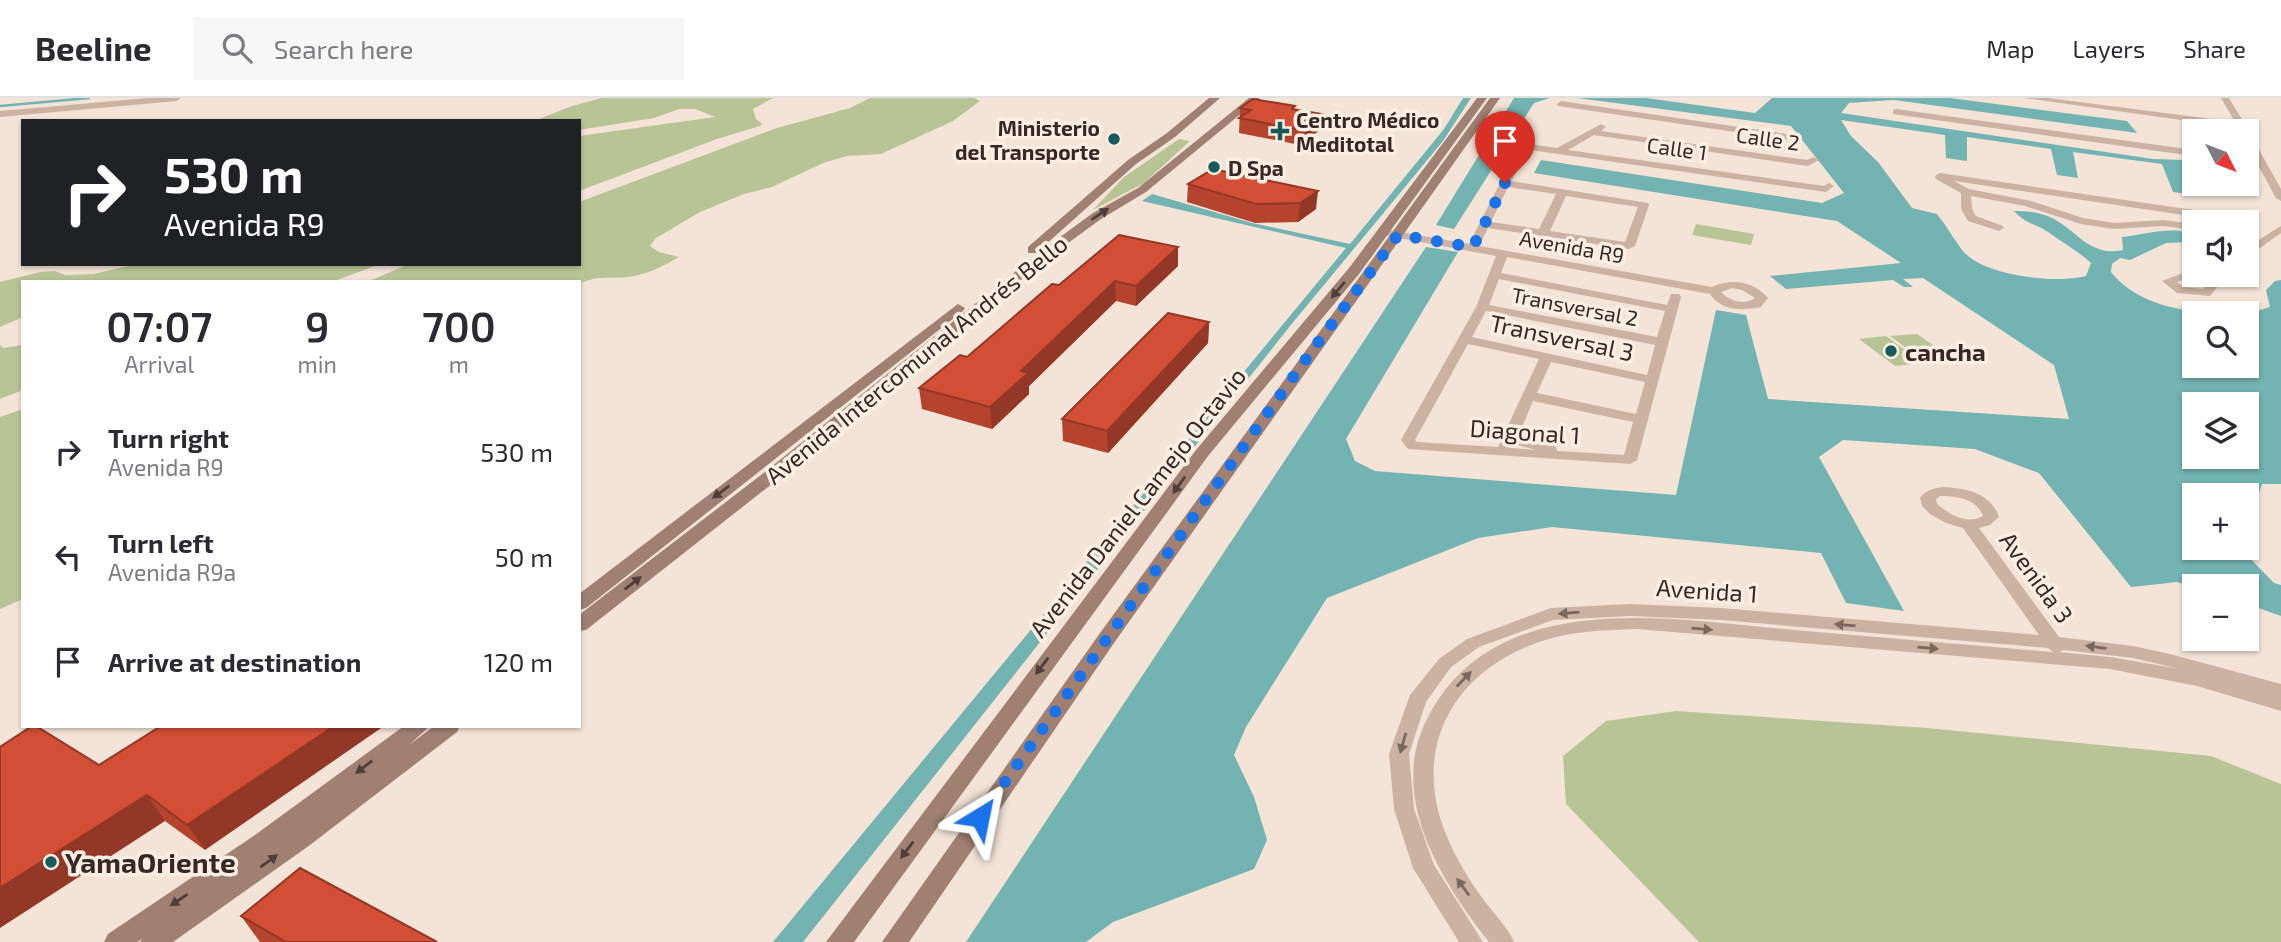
<!DOCTYPE html>
<meta charset="utf-8">
<style>
:root{--surface:#fff;--page:#f7f7f7;--text:#2b2b33;--muted:#7c7c81;--line:#e1e1e2}
body{margin:0;font-family:"Exo 2",sans-serif;background:var(--page);color:var(--text);height:100vh;display:flex;flex-direction:column;font-size:26px;white-space:nowrap}
*{box-sizing:border-box;margin:0}
p{font-size:23px;color:var(--muted)}
.icon{flex:none;width:38px;height:38px;fill:none;stroke:currentColor;stroke-width:2;stroke-linecap:round;stroke-linejoin:round}
.map{position:relative;flex:1;overflow:hidden}
.panel{position:absolute;left:21px;top:182px;width:560px;height:448px;display:flex;flex-direction:column;background:var(--surface);border-radius:0px;box-shadow:0 2px 5px #0004}
.panel>*{flex:none}
.banner{position:absolute;left:21px;top:21px;width:560px;height:147px;border-radius:0px;box-shadow:0 2px 5px #0004;background:#202124;color:#fff;overflow:hidden}
.needle{width:46px;rotate:132deg}
.tools{position:absolute;left:2182px;top:21px;display:grid;gap:14px}
.tools a{display:grid;place-items:center;width:77px;height:77px;border-radius:0px;background:var(--surface);box-shadow:0 2px 5px #0004;font-size:35px}
.pin{position:absolute;display:grid;place-items:center;width:60px;height:60px;color:#fff;margin:-72px -30px;border-radius:50% 50% 50% 0;rotate:-45deg;box-shadow:0 0 7px #0007}
.pin .icon{rotate:45deg}
.me{position:absolute;width:77px;margin:-38px;rotate:35deg;stroke-linejoin:round;filter:drop-shadow(0 0 5px #0008)}
.turn{display:flex;align-items:center;gap:24px;height:147px;padding:0 28px;font-size:32px}
.turn .icon{width:91px;height:91px;stroke-width:2.5}
.turn b{display:block;font-size:49px;line-height:60px}
.eta{display:flex;justify-content:space-evenly;align-items:center;height:119px;text-align:center}
.eta b{font-size:42px;font-weight:600;line-height:49px}
ul{padding:0;list-style:none}
li{display:flex;align-items:center;gap:21px;height:105px;padding:0 28px}
li div{flex:1}
li b{display:block;font-size:26px}
li em{font-style:normal}
header{display:flex;align-items:center;gap:42px;box-sizing:border-box;height:98px;padding:0 35px;background:var(--surface);border-bottom:2px solid var(--line)}
header strong{font-size:33px}
nav{display:flex;gap:38px;margin-inline-start:auto;font-size:24px}
.search{width:490px;height:63px;background:var(--page);display:flex;align-items:center;gap:18px;box-sizing:border-box;padding:0 24px;border-radius:0px;color:var(--muted);font-size:26px}
.map>svg:first-child{display:block}
.green{fill:#b8c495}
.water{fill:#73b3b1;fill-rule:evenodd}
.lines{fill:none;stroke-linecap:round;stroke-linejoin:round}
.stream{stroke:#73b3b1;stroke-width:2.5}
.street{fill:#ccb2a2;fill-rule:evenodd}
.secondary{fill:#a08073;fill-rule:evenodd}
.wall{fill:#b5442e}
.shaded-wall{fill:#933726}
.building{fill:#d24f36;stroke:#933726;stroke-width:2}
.oneway{fill:#503f38}
.oneway2{fill:#7a675d}
.route{stroke:#1a73e8;stroke-width:12;stroke-dasharray:0 21.6}
.poi-dot{fill:#175b5b;stroke:#fbeee3;stroke-width:2.5}
.labels{text-anchor:middle;dominant-baseline:central;stroke-width:7;stroke-linejoin:round;paint-order:stroke}
.far-poi-label{font-size:21px;font-weight:bold;fill:#362925;stroke:#fbeee3;text-anchor:start}
.far-street-label{font-size:21px;fill:#362925;stroke:#fbeee3}
.street-label{font-size:24px;fill:#362925;stroke:#fbeee3}
.poi-label{font-size:24px;font-weight:bold;fill:#362925;stroke:#fbeee3;text-anchor:start}
.near-poi-label{font-size:28px;font-weight:bold;fill:#362925;stroke:#fbeee3;text-anchor:start}
</style>
<header>
<strong>Beeline</strong>
<div class="search"><svg class="icon" aria-label="search" viewBox="0 0 24 24"><circle cx="10" cy="10" r="6"/><path d="M15 15l6 6"/></svg>Search here</div>
<nav><a>Map</a><a>Layers</a><a>Share</a></nav>
</header>
<div class="map">
<svg width="2281" height="844" viewBox="0 0 2281 844">
<rect width="100%" height="100%" fill="#f3e4d7"/>
<!-- green -->
<path class="green" d="M 602,0 L 773,0 L 753,11 L 756,21 L 762,26 L 760,28 L 717,41 L 579,93 L 579,38 L 715,19 L 695,11 L 679,11 L 654,20 L 579,32 L 579,23 L 534,23 L 572,8 Z
M 870,0 L 974,0 L 980,3 L 953,23 L 881,56 L 847,58 L 823,65 L 772,89 L 744,96 L 700,114 L 656,140 L 650,148 L 659,154 L 679,159 C 663,168 646,177 628,179 C 609,181 596,177 579,186 L 367,184 L 409,166 L 579,166 L 579,104 L 777,30 L 850,10 Z
M 1179,41 L 1190,43 L 1144,85 L 1093,112 L 1124,79 Z
M 1696,126 L 1754,136 L 1751,147 L 1692,137 Z
M 138,166 L 380,166 L 332,184 L 23,184 L 23,219 L 0,229 L 0,184 L 40,174 L 55,173 L 65,177 L 93,176 Z
M 1917,236 L 1955,262 L 1927,265 L 1890,238 Z
M 1886,238 L 1923,265 L 1895,268 L 1859,241 Z
M 0,247 L 3,250 L 23,247 L 23,292 L 0,301 Z
M 23,311 L 23,501 L 0,511 L 0,319 Z
M 1676,613 L 1927,630 L 2211,658 L 2281,686 L 2281,844 L 1699,844 L 1566,706 L 1563,658 L 1606,623 Z"/>
<!-- water -->
<path class="water" d="M 1463,0 L 1471,0 L 1443,43 L 1290,228 L 803,844 L 773,844 L 1346,150 L 1142,103 L 1152,96 L 1252,125 L 1350,146 L 1444,31 Z
M 1514,0 L 1550,0 L 1534,5 L 1454,131 L 1436,127 Z
M 1577,0 L 1646,0 L 1755,15 L 1772,0 L 1950,0 L 2127,23 L 2137,35 L 1894,2 L 1849,5 L 1841,15 L 2153,61 L 2185,62 L 2198,97 L 2173,94 L 2162,66 L 2073,54 L 2078,80 L 2057,77 L 2051,51 L 1967,39 L 1967,63 L 1946,60 L 1945,37 L 1841,22 L 1851,38 L 1878,64 L 1912,110 L 1937,116 C 1946,127 1953,140 1962,152 C 1982,178 2056,186 2086,178 L 2091,165 C 2078,153 2063,145 2048,134 C 2036,126 2026,126 2014,113 C 2028,113 2039,114 2052,120 C 2078,133 2089,159 2123,152 L 2122,139 C 2143,137 2160,131 2181,133 L 2190,144 L 2166,145 L 2130,162 L 2120,160 L 2112,166 L 2111,174 C 2133,202 2170,211 2204,215 L 2194,215 L 2194,268 L 2247,268 L 2247,216 L 2270,209 L 2266,192 L 2275,183 L 2281,182 L 2281,386 L 2262,386 L 2247,430 L 2247,397 L 2194,397 L 2194,450 L 2240,450 L 2274,485 L 2281,487 L 2281,518 L 2247,506 L 2247,488 L 2194,489 L 2177,484 L 2131,489 L 2039,375 L 1975,351 L 1843,342 L 1819,359 L 1904,513 L 1846,505 L 1821,455 L 1552,429 L 1478,440 L 1327,500 L 1246,629 L 1234,657 L 1254,699 L 1267,742 L 1254,771 L 1113,824 L 1086,844 L 966,844 L 1426,149 L 1458,154 L 1346,341 L 1355,363 L 1375,373 L 1676,397 L 1716,212 L 1746,217 L 1768,301 L 2069,321 L 2054,267 L 1923,180 L 1903,181 L 1913,189 L 1904,189 L 1893,182 L 1786,191 L 1770,178 L 1901,165 L 1837,123 L 1534,75 L 1541,62 L 1822,105 L 1844,95 L 1791,28 ZM 2194,306 L 2247,306 L 2247,359 L 2194,359 Z"/>
<g class="lines">
<!-- stream -->
<path class="stream" d="M 0,8 L 89,0"/>
<!-- street -->
<path class="street" d="M 148,0 L 181,0 L 177,3 L 0,19 L 0,13 Z
M 2024,0 L 2048,0 L 2235,24 L 2221,0 L 2229,0 L 2249,33 L 2247,35 L 2238,30 Z
M 1561,3 L 1793,37 L 1801,41 L 1794,47 L 1791,46 L 1790,42 L 1558,8 L 1557,6 Z
M 1896,11 L 2194,52 L 2194,58 L 1893,16 L 1893,12 Z
M 1601,26 L 1606,29 L 1601,33 L 1807,62 L 1814,59 L 1819,62 L 1808,68 L 1594,37 L 1568,52 L 1824,88 L 1829,85 L 1834,88 L 1826,94 L 1530,52 L 1511,83 L 1648,105 L 1649,107 L 1635,148 L 1629,151 L 1488,130 L 1479,148 L 1712,189 C 1731,180 1754,183 1768,200 L 1761,209 C 1743,213 1721,213 1710,196 L 1507,159 L 1501,175 L 1667,207 L 1671,196 L 1679,196 L 1681,199 L 1637,362 L 1630,366 L 1408,351 L 1401,342 L 1476,209 L 1496,158 L 1383,137 L 1378,134 L 1383,131 L 1469,146 L 1500,85 L 1523,48 L 1529,46 L 1557,50 ZM 1508,89 L 1556,96 L 1539,131 L 1491,124 ZM 1566,98 L 1638,109 L 1625,144 L 1550,133 ZM 1499,181 L 1665,213 L 1657,239 L 1489,207 ZM 1732,190 L 1742,192 L 1755,200 C 1745,208 1729,203 1721,194 ZM 1486,213 L 1655,247 L 1647,277 L 1472,239 ZM 1468,246 L 1539,261 L 1498,349 L 1417,344 L 1415,342 ZM 1551,264 L 1645,284 L 1636,316 L 1537,295 ZM 1533,303 L 1633,324 L 1624,357 L 1557,353 L 1556,348 L 1518,338 ZM 1514,346 L 1536,352 L 1513,350 Z
M 2247,36 L 2252,39 L 2281,91 L 2281,103 L 2276,100 L 2247,47 Z
M 1940,75 L 2228,117 L 2246,124 L 2231,124 L 1954,83 L 1969,91 L 2031,103 L 2083,120 L 2114,125 L 2163,122 L 2194,126 L 2194,132 L 2163,128 L 2114,131 L 2081,126 L 2025,108 L 1971,98 L 1972,111 L 1976,118 L 2003,128 L 2004,130 L 1999,133 L 1968,123 L 1961,111 L 1961,95 L 1936,81 L 1935,78 Z
M 2281,128 L 2281,135 C 2269,142 2261,152 2247,156 L 2247,149 Z
M 2194,171 L 2194,177 L 2197,177 L 2177,184 L 2184,189 L 2203,191 L 2206,188 L 2197,177 L 2209,177 L 2218,188 L 2210,198 L 2177,195 L 2162,183 Z
M 2213,177 L 2225,177 L 2226,180 L 2220,184 L 2216,182 Z
M 1943,389 C 1966,390 1991,395 1999,419 L 1990,427 L 1979,430 L 2059,539 L 2133,548 L 2170,556 L 2281,586 L 2281,613 L 2197,588 L 2110,571 L 1637,531 C 1605,532 1572,533 1542,543 C 1452,573 1409,652 1448,741 C 1458,764 1471,785 1486,805 C 1496,818 1508,830 1514,844 L 1489,844 C 1442,784 1388,700 1426,623 C 1495,483 1679,523 1805,533 C 1887,540 1970,547 2053,554 L 2048,550 L 1721,522 L 1630,518 L 1553,522 L 1479,549 L 1451,569 L 1426,604 L 1409,656 L 1414,711 L 1434,767 L 1483,844 L 1459,844 L 1413,770 L 1394,711 L 1389,656 L 1410,597 L 1439,561 L 1467,541 L 1551,510 L 1630,506 L 1721,510 L 2039,537 L 1963,430 L 1946,425 L 1930,416 L 1922,408 L 1920,400 C 1926,392 1934,390 1943,389 ZM 1940,398 C 1956,398 1976,400 1983,418 C 1967,427 1950,417 1937,406 L 1936,401 ZM 2064,552 L 2133,560 L 2180,571 L 2110,559 L 2059,554 Z"/>
<!-- secondary -->
<path class="secondary" d="M 1209,0 L 1220,0 L 1175,39 L 1136,66 L 1036,155 L 1028,155 L 1028,149 L 1128,62 L 1167,35 Z
M 1249,0 L 1260,0 L 1146,94 L 1101,121 L 1049,159 L 773,385 L 586,532 L 579,533 L 579,517 L 761,377 L 1041,153 L 1093,115 L 1138,90 Z
M 1477,0 L 1487,0 L 1359,176 L 1208,358 L 854,844 L 826,844 L 1196,352 L 1349,170 Z
M 1490,0 L 1500,0 L 1114,545 L 909,844 L 882,844 L 1100,535 Z
M 958,206 L 965,210 L 963,213 L 586,510 L 579,512 L 579,496 Z
M 404,628 L 430,628 L 409,647 L 434,628 L 460,628 L 457,634 L 310,747 L 173,844 L 140,844 L 142,841 L 137,844 L 104,844 L 108,836 L 255,737 Z"/>
</g>
<!-- wall -->
<path class="wall" d="M 1240,10 L 1295,12 L 1321,31 L 1300,47 L 1239,35 Z
M 1213,71 L 1316,111 L 1298,124 L 1255,125 L 1187,104 L 1188,86 Z
M 1178,168 L 1136,208 L 1116,203 L 1029,288 L 1029,296 L 992,331 L 922,311 L 919,290 L 967,259 L 1059,187 Z
M 1209,224 L 1208,245 L 1108,355 L 1063,343 L 1062,321 Z
M 161,628 L 205,752 L 165,723 L 99,667 Z
M 241,818 L 437,844 L 260,844 Z"/>
<!-- shaded-wall -->
<path class="shaded-wall" d="M 1322,16 L 1321,31 L 1300,47 L 1301,32 Z
M 1318,93 L 1316,111 L 1298,124 L 1300,105 Z
M 1178,149 L 1178,168 L 1136,208 L 1136,188 Z
M 1115,183 L 1116,203 L 1029,288 L 1029,296 L 992,331 L 990,309 L 1021,273 Z
M 1209,224 L 1208,245 L 1108,355 L 1107,333 Z
M 334,628 L 384,628 L 205,752 L 187,727 Z
M 147,697 L 165,723 L 0,830 L 0,790 Z"/>
<!-- building -->
<path class="building" d="M 1253,1 L 1295,8 L 1292,11 L 1322,16 L 1301,32 L 1239,20 L 1251,12 L 1240,10 Z
M 1213,71 L 1318,93 L 1300,105 L 1256,106 L 1188,86 Z
M 1119,137 L 1178,149 L 1136,188 L 1115,183 L 1021,273 L 1028,275 L 990,309 L 919,290 L 960,257 L 967,259 L 1052,186 L 1059,187 Z
M 1168,215 L 1209,224 L 1107,333 L 1062,321 Z
M 32,628 L 36,628 L 99,667 L 161,628 L 334,628 L 187,727 L 147,697 L 0,790 L 0,649 Z
M 300,770 L 437,844 L 286,844 L 241,818 Z"/>
<!-- one-way arrows -->
<defs><path id="oneway-solid" d="M-6-.8H1V-3.2L6.5 0L1 3.2V.8H-6Z" transform="scale(1.75)"/></defs>
<g class="oneway">
<use href="#oneway-solid" transform="translate(1100 116) rotate(-34)"/>
<use href="#oneway-solid" transform="translate(1338 192) rotate(130)"/>
<use href="#oneway-solid" transform="translate(1179 387) rotate(126)"/>
<use href="#oneway-solid" transform="translate(721 394) rotate(143)"/>
<use href="#oneway-solid" transform="translate(633 485) rotate(-38)"/>
<use href="#oneway-solid" transform="translate(1042 568) rotate(127)"/>
<use href="#oneway-solid" transform="translate(364 669) rotate(142)"/>
<use href="#oneway-solid" transform="translate(907 752) rotate(127)"/>
<use href="#oneway-solid" transform="translate(269 763) rotate(-36)"/>
<use href="#oneway-solid" transform="translate(179 802) rotate(146)"/>
</g>
<g class="oneway2">
<use href="#oneway-solid" transform="translate(1569 515) rotate(175)"/>
<use href="#oneway-solid" transform="translate(1845 527) rotate(-175)"/>
<use href="#oneway-solid" transform="translate(1702 531) rotate(5)"/>
<use href="#oneway-solid" transform="translate(2096 549) rotate(-173)"/>
<use href="#oneway-solid" transform="translate(1928 550) rotate(5)"/>
<use href="#oneway-solid" transform="translate(1464 581) rotate(-46)"/>
<use href="#oneway-solid" transform="translate(1403 645) rotate(106)"/>
<use href="#oneway-solid" transform="translate(1463 789) rotate(-126)"/>
</g>
<g class="lines">
<!-- route -->
<path class="route" d="M 980,719 L 1311,254 L 1398,137 L 1473,149 L 1505,85"/>
</g>
<!-- markers -->
<g class="poi-dot">
<path d="M1276.5 22.5h7v7h7v7h-7v7h-7v-7h-7v-7h7z"/>
<circle cx="1114" cy="41" r="7"/>
<circle cx="1214" cy="69" r="7"/>
<circle cx="1891" cy="253" r="7"/>
<circle cx="51" cy="764" r="7"/>
</g>
<g class="labels">
<!-- far-poi labels -->
<g class="far-poi-label">
<text x="1296" y="21">Centro Médico<tspan x="1296" dy="24">Meditotal</tspan></text>
<text x="1100" y="29" text-anchor="end">Ministerio<tspan x="1100" dy="24">del Transporte</tspan></text>
<text x="1228" y="69">D Spa</text>
</g>
<!-- far-street labels -->
<g class="far-street-label">
<text transform="translate(1768 40) rotate(8)">Calle 2</text>
<text transform="translate(1677 50) rotate(8)">Calle 1</text>
<text transform="translate(1572 148) rotate(10)">Avenida R9</text>
<text transform="translate(1575 208) rotate(11)">Transversal 2</text>
</g>
<!-- street labels -->
<g class="street-label">
<text transform="translate(1562 239) rotate(12)">Transversal 3</text>
<text transform="translate(916 261) rotate(-39)">Avenida Intercomunal Andrés Bello</text>
<text transform="translate(1525 333) rotate(4)">Diagonal 1</text>
<text transform="translate(1137 404) rotate(-52)">Avenida Daniel Camejo Octavio</text>
<text transform="translate(2037 479) rotate(54)">Avenida 3</text>
<text transform="translate(1707 492) rotate(4)">Avenida 1</text>
</g>
<!-- poi labels -->
<g class="poi-label">
<text x="1905" y="253">cancha</text>
</g>
<!-- near-poi labels -->
<g class="near-poi-label">
<text x="65" y="764">YamaOriente</text>
</g>
</g>
</svg>
<div class="tools">
<a><svg class="needle" viewBox="-14 -14 28 28"><path d="M0-13l5 13h-10z" fill="#e53935"/><path d="M0 13l5-13h-10z" fill="#7c7c81"/></svg></a>
<a><svg class="icon" aria-label="sound" viewBox="0 0 24 24"><path d="M4 9h4l5-4v14l-5-4H4zM17 9q2 3 0 6"/></svg></a>
<a><svg class="icon" aria-label="search" viewBox="0 0 24 24"><circle cx="10" cy="10" r="6"/><path d="M15 15l6 6"/></svg></a>
<a><svg class="icon" aria-label="layers" viewBox="0 0 24 24"><path d="M12 4l9 5-9 5-9-5zM3 14l9 5 9-5"/></svg></a>
<a>+</a>
<a>−</a>
</div>
<div class="pin" style="left:1505px;top:85px;background:#d93025"><svg class="icon" aria-label="arrive" viewBox="0 0 24 24"><path d="M6 21V4h12l-3 4 3 4H6"/></svg></div>
<svg class="me" style="left:980px;top:719px" viewBox="-20 -20 40 40"><path d="M0-17L14 15 0 8-14 15z" fill="#1a73e8" stroke="#fff" stroke-width="4"/></svg>
<div class="banner">
<div class="turn"><svg class="icon" aria-label="right" viewBox="0 0 24 24"><path d="M7 20v-9h11M14 6l5 5-5 5"/></svg><div><b>530 m</b>Avenida R9</div></div>
</div>
<section class="panel">
<div class="eta">
<div><b>07:07</b><p>Arrival</p></div>
<div><b>9</b><p>min</p></div>
<div><b>700</b><p>m</p></div>
</div>
<ul>
<li><svg class="icon" aria-label="right" viewBox="0 0 24 24"><path d="M7 20v-9h11M14 6l5 5-5 5"/></svg><div><b>Turn right</b><p>Avenida R9</p></div><em>530 m</em></li>
<li><svg class="icon" aria-label="left" viewBox="0 0 24 24"><path d="M17 20v-9H6M10 6l-5 5 5 5"/></svg><div><b>Turn left</b><p>Avenida R9a</p></div><em>50 m</em></li>
<li><svg class="icon" aria-label="arrive" viewBox="0 0 24 24"><path d="M6 21V4h12l-3 4 3 4H6"/></svg><div><b>Arrive at destination</b></div><em>120 m</em></li>
</ul>
</section>
</div>
